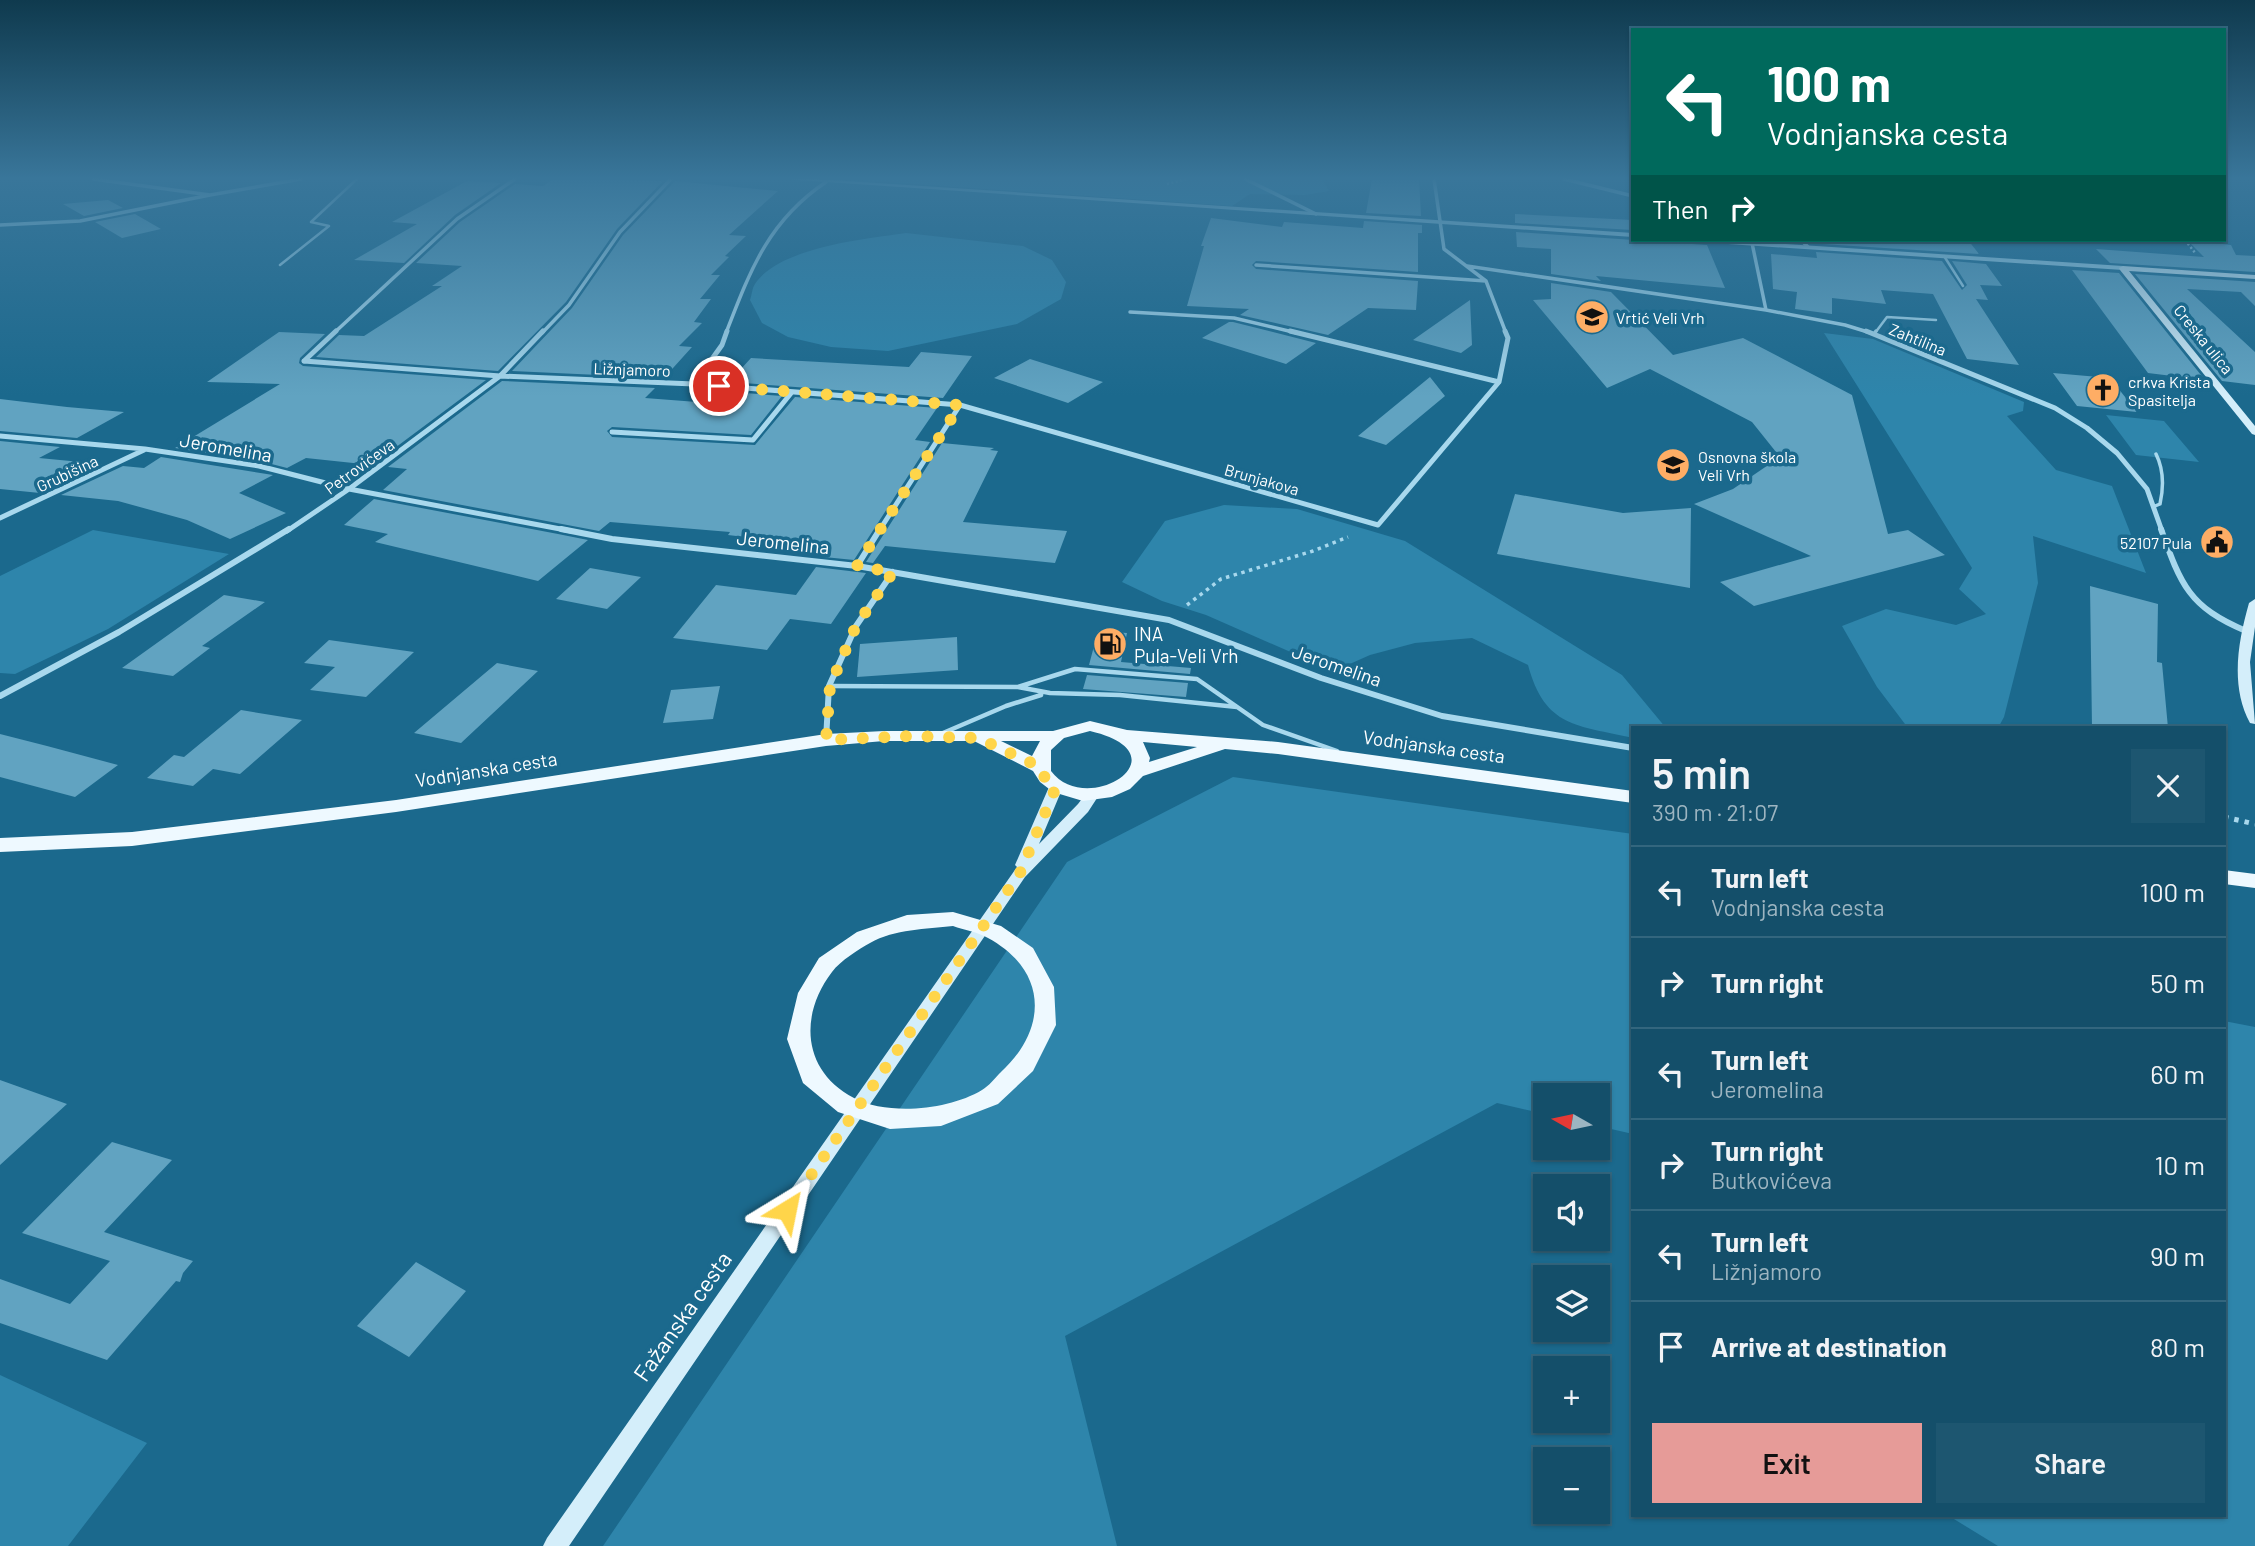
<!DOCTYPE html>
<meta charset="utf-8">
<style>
:root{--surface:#144f6a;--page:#1d5670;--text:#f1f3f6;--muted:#9db5c1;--line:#33667e;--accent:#e69b98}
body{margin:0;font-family:Barlow,sans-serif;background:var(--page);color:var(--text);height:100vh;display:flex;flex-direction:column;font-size:26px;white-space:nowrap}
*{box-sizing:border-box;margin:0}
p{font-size:23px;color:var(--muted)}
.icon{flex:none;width:38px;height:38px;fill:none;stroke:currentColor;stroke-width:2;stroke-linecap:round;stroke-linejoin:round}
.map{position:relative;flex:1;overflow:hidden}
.side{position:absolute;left:1631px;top:726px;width:595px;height:791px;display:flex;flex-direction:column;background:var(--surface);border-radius:0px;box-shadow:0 2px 5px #0004,0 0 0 2px var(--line)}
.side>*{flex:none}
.hud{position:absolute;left:1631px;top:28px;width:595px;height:214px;border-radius:0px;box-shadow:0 2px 5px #0004,0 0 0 2px var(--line);background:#00695c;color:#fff;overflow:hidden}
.needle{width:46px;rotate:279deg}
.tools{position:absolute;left:1533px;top:1083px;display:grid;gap:14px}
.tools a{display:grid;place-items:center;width:77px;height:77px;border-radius:0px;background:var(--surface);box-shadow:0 2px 5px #0004,0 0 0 2px var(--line);font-size:35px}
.pin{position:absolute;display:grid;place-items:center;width:60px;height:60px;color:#fff;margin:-30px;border:4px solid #fff;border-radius:50%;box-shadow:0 2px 7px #0007}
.me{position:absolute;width:77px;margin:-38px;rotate:35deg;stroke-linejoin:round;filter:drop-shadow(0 0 5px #0008)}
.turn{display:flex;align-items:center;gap:24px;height:147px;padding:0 21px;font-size:32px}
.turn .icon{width:91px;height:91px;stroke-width:2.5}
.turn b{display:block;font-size:49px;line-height:60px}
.then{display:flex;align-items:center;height:66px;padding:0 21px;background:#0003;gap:14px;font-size:26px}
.round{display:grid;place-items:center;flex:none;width:74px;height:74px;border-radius:0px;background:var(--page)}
.head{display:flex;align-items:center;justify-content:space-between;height:119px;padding:0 21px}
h1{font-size:42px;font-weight:600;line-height:52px}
.action{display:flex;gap:14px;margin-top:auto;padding:14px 21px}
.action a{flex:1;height:80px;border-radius:0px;background:var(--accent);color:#111;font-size:28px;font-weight:600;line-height:80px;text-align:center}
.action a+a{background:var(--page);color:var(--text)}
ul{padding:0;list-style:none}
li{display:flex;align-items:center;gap:21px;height:91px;padding:0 21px;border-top:2px solid var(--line)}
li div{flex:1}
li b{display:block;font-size:26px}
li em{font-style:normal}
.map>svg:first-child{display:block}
.green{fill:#2e85ab}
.building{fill:#61a3c1}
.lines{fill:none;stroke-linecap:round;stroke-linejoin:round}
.path-far2{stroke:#a8d8ed;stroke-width:2.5;stroke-dasharray:2 2.5;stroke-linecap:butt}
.path-far1{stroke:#a8d8ed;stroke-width:3.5;stroke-dasharray:3.5 4.5;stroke-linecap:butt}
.path{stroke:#a8d8ed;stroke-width:5;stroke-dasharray:4.5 6;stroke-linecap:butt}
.service-far2{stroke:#a8d8ed;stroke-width:2.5}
.service-far1{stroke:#a8d8ed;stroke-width:3.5}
.service{stroke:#a8d8ed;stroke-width:4.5}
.minor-far2{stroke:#a8d8ed;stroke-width:3.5}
.minor-far1{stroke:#a8d8ed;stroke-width:5}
.minor{stroke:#a8d8ed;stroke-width:6}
.tertiary{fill:#a8d8ed;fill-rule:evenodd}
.secondary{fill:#d4eefa;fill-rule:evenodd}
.primary{fill:#eef9ff;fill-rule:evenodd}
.route{stroke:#ffd54a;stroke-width:12;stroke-dasharray:0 21.6}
.labels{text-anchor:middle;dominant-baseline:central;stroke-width:7;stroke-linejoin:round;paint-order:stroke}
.far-poi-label{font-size:16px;fill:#fff;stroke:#1b698d;text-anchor:start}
.far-street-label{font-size:16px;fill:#fff;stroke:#1b698d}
.street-label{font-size:19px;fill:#fff;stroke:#1b698d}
.poi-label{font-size:19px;fill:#fff;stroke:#1b698d;text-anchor:start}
.near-street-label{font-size:23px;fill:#fff;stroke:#1b698d}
</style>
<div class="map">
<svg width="2255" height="1546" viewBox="0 0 2255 1546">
<rect width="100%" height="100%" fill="#1b698d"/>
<!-- green -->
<path class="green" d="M 843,179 L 1322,179 L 1329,191 L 1305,195 L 1250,194 L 1232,206 Z
M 906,233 L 1023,246 L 1052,260 L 1066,282 L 1061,299 L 1017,324 L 888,351 L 831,347 L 788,337 L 762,323 L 750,300 C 752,295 752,288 755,284 C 779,247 866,239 906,233 Z
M 1824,333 L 1873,339 L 2024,402 L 2023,411 L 2007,416 L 2056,470 L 2112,486 L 2146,573 L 2033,536 L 2038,583 L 2004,717 L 1998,728 L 1908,728 L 1877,687 L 1842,626 L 1886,609 L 1956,625 L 1986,614 L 1959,589 L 1972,568 Z
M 2106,415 L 2164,421 L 2199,462 L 2136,455 Z
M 1224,505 L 1297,509 L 1405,541 L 1622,675 L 1666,728 L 1633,728 L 1633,738 C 1577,725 1545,728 1528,665 L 1472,638 L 1415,643 L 1370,655 L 1334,671 L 1206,615 L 1162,601 L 1122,582 L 1165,521 Z
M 93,530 L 229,554 L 108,629 L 15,674 L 0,673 L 0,576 Z
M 1233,777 L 1633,834 L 1633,1134 L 1598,1126 L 1598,1096 L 1545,1096 L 1545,1114 L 1497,1103 L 1065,1336 L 1117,1546 L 603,1546 L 1067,862 Z
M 2224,1021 L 2255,1027 L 2255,1546 L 1998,1546 L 1949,1516 L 2224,1516 Z
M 0,1375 L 147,1443 L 68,1546 L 0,1546 Z"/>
<!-- building -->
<path class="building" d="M 554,179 L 663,181 L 617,229 L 566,302 L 498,371 L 316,357 L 339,335 L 364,336 L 442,286 L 432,286 L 462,266 L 416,263 L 460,222 L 515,184 L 543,186 Z
M 1372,179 L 1419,179 L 1421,216 L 1366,213 Z
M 467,181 L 501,183 L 455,215 L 404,263 L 354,260 L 417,224 L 392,222 Z
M 675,181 L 778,191 L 729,235 L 746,236 L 725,256 L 729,257 L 711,275 L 720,275 L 700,299 L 711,299 L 694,322 L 702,323 L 679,346 L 692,347 L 664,378 L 512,371 L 572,308 L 623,235 Z
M 108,200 L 123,208 L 84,216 L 63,204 Z
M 135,214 L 161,229 L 122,238 L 95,222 Z
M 1515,214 L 1633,220 L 1633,230 L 1515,223 Z
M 1211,218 L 1282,227 L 1284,222 L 1363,228 L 1364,221 L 1422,225 L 1422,233 L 1418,233 L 1418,272 L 1256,261 L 1252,265 L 1256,269 L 1418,281 L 1416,310 L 1368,308 L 1328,335 L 1240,315 L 1249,309 L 1187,306 L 1204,246 L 1201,246 Z
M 1516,232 L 1707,245 L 1725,288 L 1596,276 L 1601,281 L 1551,274 L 1551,249 L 1517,247 Z
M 1820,240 L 1968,240 L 1979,254 L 1822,244 Z
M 2187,240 L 2231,245 L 2236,255 L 2255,256 L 2255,272 L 2110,263 L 2096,249 L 2204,257 Z
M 1816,252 L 1942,261 L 1962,290 L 1967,285 L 1952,261 L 1986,264 L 2002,286 L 1980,285 L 1988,300 L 1976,299 L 2019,365 L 1967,359 L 1933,294 L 1881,290 L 1886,304 L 1832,298 L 1832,314 L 1795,309 L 1797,292 L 1773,289 L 1771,254 L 1817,258 Z
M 2072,270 L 2119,273 L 2205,380 L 2148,373 Z
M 2135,274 L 2255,282 L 2255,306 L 2241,292 L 2187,289 L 2255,352 L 2255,385 L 2222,381 Z
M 1551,283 L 1611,292 L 1673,355 L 1743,338 L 1852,395 L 1888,534 L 1908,530 L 1945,555 L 1754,606 L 1720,582 L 1811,556 L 1694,504 L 1733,489 L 1780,457 L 1752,422 L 1650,369 L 1607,388 L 1533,300 L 1551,299 Z
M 1470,300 L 1472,345 L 1461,353 L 1413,340 Z
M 1229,322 L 1233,322 L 1316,343 L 1286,364 L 1202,338 Z
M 279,332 L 325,334 L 300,358 L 299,363 L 303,366 L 486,380 L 372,465 L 306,458 L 287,468 L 260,461 L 175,448 L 280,384 L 207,382 Z
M 921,352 L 972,356 L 943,398 L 729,382 L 751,358 L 909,367 Z
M 1030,359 L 1103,382 L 1068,403 L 994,378 Z
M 2053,373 L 2110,378 L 2137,412 L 2077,406 Z
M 1430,377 L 1445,396 L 1386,445 L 1358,436 Z
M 502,381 L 655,388 L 645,398 L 710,403 L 720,391 L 782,396 L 751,435 L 612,427 L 607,431 L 612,437 L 755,445 L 795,397 L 937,408 L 915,440 L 930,442 L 854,560 L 824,557 L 831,547 L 728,535 L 730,532 L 610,522 L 599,531 L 383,490 L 407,469 L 388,467 Z
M 0,399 L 67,407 L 124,412 L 77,438 L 0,431 Z
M 0,441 L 60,447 L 39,458 L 102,464 L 40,493 L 0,489 Z
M 942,443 L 994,448 L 990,450 L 998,451 L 963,522 L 1067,531 L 1055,563 L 885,546 L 873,563 L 866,562 Z
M 161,457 L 273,475 L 239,493 L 286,513 L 230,539 L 187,520 L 118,501 L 61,495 L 123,466 L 144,468 Z
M 1515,494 L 1623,513 L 1691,508 L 1690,588 L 1497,554 Z
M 374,499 L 558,534 L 588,540 L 538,581 L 375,542 L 388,534 L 344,525 Z
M 816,567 L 866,573 L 831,624 L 790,619 L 767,650 L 673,638 L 716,585 L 796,595 Z
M 590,568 L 641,577 L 607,609 L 556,599 Z
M 2090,586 L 2158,604 L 2157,662 L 2162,663 L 2168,728 L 2092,728 Z
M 224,595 L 265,602 L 202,646 L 210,648 L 173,676 L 122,668 Z
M 1098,631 L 1127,633 L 1121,662 L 1191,668 L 1190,674 L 1089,665 Z
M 957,637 L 958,670 L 857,677 L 860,644 Z
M 329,640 L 414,652 L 366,697 L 310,690 L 335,667 L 304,663 Z
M 497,663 L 538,671 L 461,743 L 414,733 Z
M 1087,675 L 1188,683 L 1186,697 L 1083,689 Z
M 720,686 L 713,719 L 663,723 L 671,690 Z
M 241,710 L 302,720 L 240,774 L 213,769 L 193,786 L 147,778 L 174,755 L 184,757 Z
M 0,734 L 47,746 L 118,765 L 75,797 L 0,777 Z
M 0,1080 L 67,1104 L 0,1165 Z
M 112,1142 L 172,1160 L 104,1232 L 193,1261 L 183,1273 L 180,1282 L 176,1281 L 107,1360 L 0,1323 L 0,1279 L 70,1304 L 110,1261 L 22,1233 Z
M 416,1262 L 466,1291 L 409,1357 L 357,1326 Z"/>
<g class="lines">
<!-- path-far2 -->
<path class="path-far2" d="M 1167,184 L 1187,179
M 2185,240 L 2196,254"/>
<!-- path-far1 -->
<path class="path-far1" d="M 1187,605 L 1221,579 L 1313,551 L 1348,537"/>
<!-- path -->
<path class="path" d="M 2224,817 L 2255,824"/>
<!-- service-far2 -->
<path class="service-far2" d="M 1944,256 L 1963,286
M 280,265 L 329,226 L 311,222 L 357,179
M 1875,333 L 1887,317 L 1936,320"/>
<!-- service-far1 -->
<path class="service-far1" d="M 1874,334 L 1876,331
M 2155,506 L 2160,504 C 2164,486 2164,470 2156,454"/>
<!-- service -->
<path class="service" d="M 829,686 L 1018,687 L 1075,669 L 1197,679 L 1263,725 L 1337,751
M 1018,687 L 1050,693 L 1120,695 L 1237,707
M 943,733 L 1006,706 L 1041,695"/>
<!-- minor-far2 -->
<path class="minor-far2" d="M 93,179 L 210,195 L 301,179
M 1245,179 L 1316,214
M 1434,179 L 1444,249 L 1486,281 L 1506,333
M 1564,179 L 1633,196
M 0,225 L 80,221 L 210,195
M 1801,240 L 1808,247
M 1752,243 L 1766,310
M 1256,265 L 1486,281
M 1467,266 L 1766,310 L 1845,325 L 1871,333
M 1130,312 L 1234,318 L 1297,333
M 334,333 L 457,219 L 515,179
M 542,333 L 569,305 L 620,232 L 671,179
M 726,333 C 750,271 768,221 826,182"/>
<!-- minor-far1 -->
<path class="minor-far1" d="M 1290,331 L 1499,382
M 1866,331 L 2055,408 L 2087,428 L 2117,453 L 2147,489 L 2162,531
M 304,361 L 500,376 L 694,384 L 960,405 L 1378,525 L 1499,382 L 1508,338 L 1505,331
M 304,361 L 336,331
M 694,384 L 722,345 L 727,331
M 612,432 L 753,440 L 792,392
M 0,436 L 145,449 L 259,466 L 349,489 L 571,531
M 0,518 L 144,450
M 287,531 L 349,489 L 500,376 L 543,331
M 879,531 L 960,405"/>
<!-- minor -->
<path class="minor" d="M 561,529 L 612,539 L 857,566 L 1169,620 L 1321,678 L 1442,716 L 1633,748
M 2161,529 C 2181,585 2189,607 2246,631
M 857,566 L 880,529
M 0,696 L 119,632 L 289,529
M 826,740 L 829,686 L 856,626 L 893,572"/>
<!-- tertiary -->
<path class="tertiary" d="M 782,179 L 816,179 L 1633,233 L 1633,237 Z
M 1695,240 L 1723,240 L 2123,266 L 2126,268 L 2123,270 L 1698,242 Z"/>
<!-- secondary -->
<path class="secondary" d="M 2123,266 L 2255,275 L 2255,279 L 2129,271 L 2255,426 L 2255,435 L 2252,434 L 2120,270 L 2119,268 Z
M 2255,599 L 2255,627 L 2250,662 L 2255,724 L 2250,723 C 2230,686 2238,642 2249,603 Z
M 1056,782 L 1063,787 L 1039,844 L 1078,804 L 1087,792 L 1097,792 L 1099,795 L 1088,812 L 1025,877 L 569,1546 L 543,1546 L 547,1538 L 1017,867 L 1015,865 L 1049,787 Z"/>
<!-- primary -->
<path class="primary" d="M 1090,721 L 1127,730 L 1278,742 L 1633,791 L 1633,803 L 1278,754 L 1225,749 L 1143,776 L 1130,789 L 1112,797 L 1083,801 L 1053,792 L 1040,782 L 1033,771 L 974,741 L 884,741 L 826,746 L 396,812 L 132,846 L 0,852 L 0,838 L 132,832 L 396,800 L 826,734 L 884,731 L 1053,731 ZM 1090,731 C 1188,754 1087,819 1051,771 L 1051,750 L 1064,738 ZM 1001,741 L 1040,741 L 1032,756 ZM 1143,742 L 1197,747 L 1149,762 L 1150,758 Z
M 2224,870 L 2255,874 L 2255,888 L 2224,884 Z
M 953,912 L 1001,926 L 1033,948 L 1054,987 L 1056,1025 L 1033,1071 L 998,1104 L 941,1126 L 890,1129 L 838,1112 L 803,1083 L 787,1039 L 798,993 L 819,958 L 857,932 L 907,915 ZM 953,926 C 964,930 978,932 988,938 C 1047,970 1049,1028 1001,1072 C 995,1078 989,1086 982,1090 C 949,1110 888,1116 854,1098 C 802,1071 799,1015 832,972 C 840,961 859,949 870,943 C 895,929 926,929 953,926 Z"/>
</g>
<!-- sky -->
<linearGradient id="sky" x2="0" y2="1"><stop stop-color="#0f3a4e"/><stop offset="0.45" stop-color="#39769a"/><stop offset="1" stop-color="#39769a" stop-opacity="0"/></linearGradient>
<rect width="2255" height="396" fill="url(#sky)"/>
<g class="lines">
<!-- route -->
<path class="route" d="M 719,386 L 960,405 L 857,566 L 893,572 L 856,626 L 830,686 L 826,740 L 910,736 L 978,738 L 1040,767 L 1045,778 L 1056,787 L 1020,873 L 787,1210"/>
</g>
<!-- icons -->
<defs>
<g id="school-disc" transform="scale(1.75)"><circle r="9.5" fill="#fead65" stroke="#1b698d"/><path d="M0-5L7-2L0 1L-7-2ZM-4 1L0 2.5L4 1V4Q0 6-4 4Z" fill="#111"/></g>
<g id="church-disc" transform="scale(1.75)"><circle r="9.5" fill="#fead65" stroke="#1b698d"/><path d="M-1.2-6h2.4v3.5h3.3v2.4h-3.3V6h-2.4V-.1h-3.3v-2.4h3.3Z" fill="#111"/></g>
<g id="civic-disc" transform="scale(1.75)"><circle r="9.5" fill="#fead65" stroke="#1b698d"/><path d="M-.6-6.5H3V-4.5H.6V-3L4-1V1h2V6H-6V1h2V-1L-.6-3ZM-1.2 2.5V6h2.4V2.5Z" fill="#111"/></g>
<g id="fuel-disc" transform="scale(1.75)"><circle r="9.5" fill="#fead65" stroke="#1b698d"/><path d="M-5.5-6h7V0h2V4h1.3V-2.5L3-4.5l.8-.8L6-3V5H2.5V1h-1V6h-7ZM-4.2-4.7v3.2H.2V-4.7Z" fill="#111"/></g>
</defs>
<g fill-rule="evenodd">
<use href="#school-disc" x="1592" y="317"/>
<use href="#church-disc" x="2103" y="390"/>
<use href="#school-disc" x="1673" y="465"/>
<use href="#civic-disc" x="2217" y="542"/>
<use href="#fuel-disc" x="1110" y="644"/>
</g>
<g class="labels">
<!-- far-poi labels -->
<g class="far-poi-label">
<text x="1616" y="317">Vrtić Veli Vrh</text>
<text x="2128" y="381">crkva Krista<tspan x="2128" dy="18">Spasitelja</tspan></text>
<text x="1698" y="456">Osnovna škola<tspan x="1698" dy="18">Veli Vrh</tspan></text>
<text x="2192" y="542" text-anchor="end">52107 Pula</text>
</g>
<!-- far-street labels -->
<g class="far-street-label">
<text transform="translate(1918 339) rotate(22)">Zahtilina</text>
<text transform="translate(2204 339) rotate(51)">Creska ulica</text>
<text transform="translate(632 369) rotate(2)">Ližnjamoro</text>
<text transform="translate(359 466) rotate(-36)">Petrovićeva</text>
<text transform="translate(67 473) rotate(-25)">Grubišina</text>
<text transform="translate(1262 479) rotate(16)">Brunjakova</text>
</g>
<!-- street labels -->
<g class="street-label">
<text transform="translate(226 447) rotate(10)">Jeromelina</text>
<text transform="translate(783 542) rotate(6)">Jeromelina</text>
<text transform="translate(1337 665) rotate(19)">Jeromelina</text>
<text transform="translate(1434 746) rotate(8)">Vodnjanska cesta</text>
<text transform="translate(486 769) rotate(-9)">Vodnjanska cesta</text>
</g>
<!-- poi labels -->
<g class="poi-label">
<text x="1134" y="633">INA<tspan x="1134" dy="22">Pula-Veli Vrh</tspan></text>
</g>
<!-- near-street labels -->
<g class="near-street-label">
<text transform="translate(682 1316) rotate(-55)">Fažanska cesta</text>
</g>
</g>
</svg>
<div class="tools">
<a><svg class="needle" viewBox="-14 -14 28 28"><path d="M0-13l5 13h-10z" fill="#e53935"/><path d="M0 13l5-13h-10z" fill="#9db5c1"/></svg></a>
<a><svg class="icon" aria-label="sound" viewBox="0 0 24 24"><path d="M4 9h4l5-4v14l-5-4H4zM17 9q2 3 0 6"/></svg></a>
<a><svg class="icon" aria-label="layers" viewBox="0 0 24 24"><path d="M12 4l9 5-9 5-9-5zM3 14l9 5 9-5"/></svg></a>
<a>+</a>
<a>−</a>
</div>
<div class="pin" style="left:719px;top:386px;background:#d93025"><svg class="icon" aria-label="arrive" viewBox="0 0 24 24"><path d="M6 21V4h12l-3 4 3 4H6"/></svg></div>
<svg class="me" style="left:787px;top:1210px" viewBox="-20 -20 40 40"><path d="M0-17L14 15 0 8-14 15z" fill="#ffd54a" stroke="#fff" stroke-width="4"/></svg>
<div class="hud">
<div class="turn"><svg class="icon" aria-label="left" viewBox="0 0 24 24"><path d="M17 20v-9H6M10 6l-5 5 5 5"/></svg><div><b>100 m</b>Vodnjanska cesta</div></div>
<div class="then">Then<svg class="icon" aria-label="right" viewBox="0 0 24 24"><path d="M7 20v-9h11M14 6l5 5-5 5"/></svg></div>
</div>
<section class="side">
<div class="head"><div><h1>5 min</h1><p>390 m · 21:07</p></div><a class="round"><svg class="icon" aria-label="close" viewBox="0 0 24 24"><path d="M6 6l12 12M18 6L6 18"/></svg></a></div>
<ul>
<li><svg class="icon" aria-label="left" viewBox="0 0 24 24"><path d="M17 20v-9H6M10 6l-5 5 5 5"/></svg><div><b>Turn left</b><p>Vodnjanska cesta</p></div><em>100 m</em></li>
<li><svg class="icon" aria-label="right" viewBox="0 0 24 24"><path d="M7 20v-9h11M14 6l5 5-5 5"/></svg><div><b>Turn right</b></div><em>50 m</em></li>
<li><svg class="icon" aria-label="left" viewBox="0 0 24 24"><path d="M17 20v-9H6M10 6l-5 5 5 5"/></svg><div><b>Turn left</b><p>Jeromelina</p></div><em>60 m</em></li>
<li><svg class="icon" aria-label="right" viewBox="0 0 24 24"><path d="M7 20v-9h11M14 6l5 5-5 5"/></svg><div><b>Turn right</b><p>Butkovićeva</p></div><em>10 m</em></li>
<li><svg class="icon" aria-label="left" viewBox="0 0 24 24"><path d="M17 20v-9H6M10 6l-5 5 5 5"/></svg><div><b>Turn left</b><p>Ližnjamoro</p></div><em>90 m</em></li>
<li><svg class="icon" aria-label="arrive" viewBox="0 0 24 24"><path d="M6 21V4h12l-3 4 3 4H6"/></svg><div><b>Arrive at destination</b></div><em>80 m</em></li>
</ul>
<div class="action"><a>Exit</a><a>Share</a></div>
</section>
</div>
